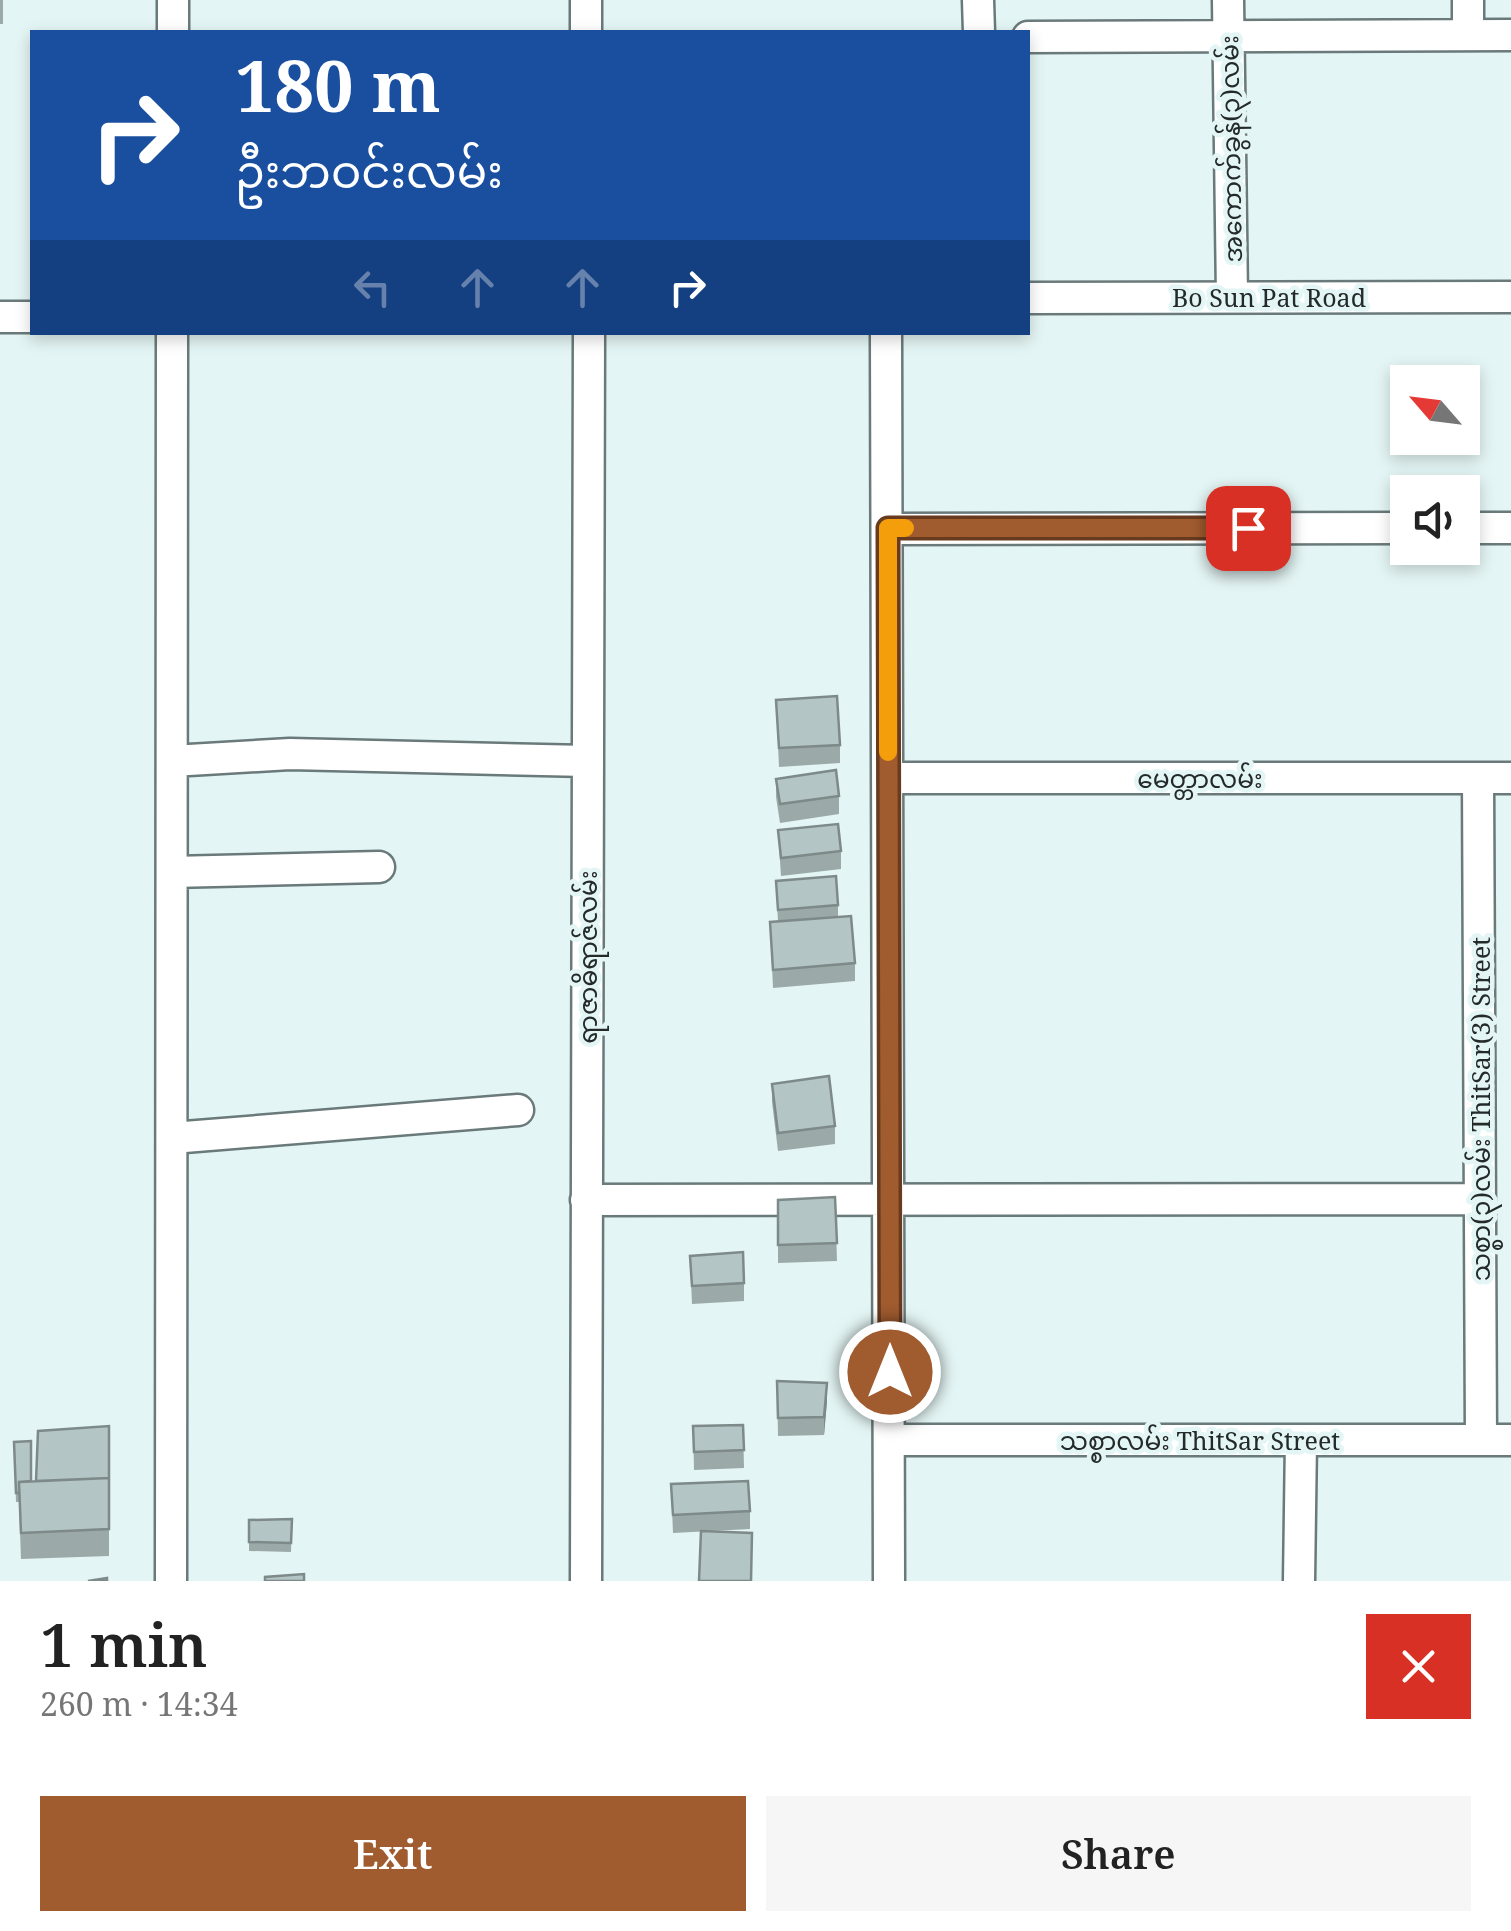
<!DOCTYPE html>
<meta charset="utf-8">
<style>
:root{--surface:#fff;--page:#f6f6f6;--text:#222;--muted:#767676;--accent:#a05b2f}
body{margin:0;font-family:"Noto Serif","Noto Sans Myanmar",serif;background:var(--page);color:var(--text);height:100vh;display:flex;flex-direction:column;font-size:38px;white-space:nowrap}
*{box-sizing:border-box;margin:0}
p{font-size:32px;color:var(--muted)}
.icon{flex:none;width:55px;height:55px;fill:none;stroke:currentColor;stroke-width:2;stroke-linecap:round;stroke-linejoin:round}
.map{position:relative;height:1581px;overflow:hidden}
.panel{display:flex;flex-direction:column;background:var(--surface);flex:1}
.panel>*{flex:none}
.guide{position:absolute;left:30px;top:30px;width:1000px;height:305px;border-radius:0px;box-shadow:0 5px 15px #0003;background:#1a4fa0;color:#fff;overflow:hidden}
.needle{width:65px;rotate:298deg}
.controls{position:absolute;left:1390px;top:365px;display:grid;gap:20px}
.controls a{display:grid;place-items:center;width:90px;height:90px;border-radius:0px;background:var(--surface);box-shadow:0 5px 15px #0003;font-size:50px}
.pin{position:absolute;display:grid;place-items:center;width:85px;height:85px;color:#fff;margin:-42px;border-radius:20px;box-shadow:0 5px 15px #0006}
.me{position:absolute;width:110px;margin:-55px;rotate:0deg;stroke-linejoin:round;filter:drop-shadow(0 0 8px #0008)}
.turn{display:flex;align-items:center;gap:35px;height:210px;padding:0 40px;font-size:45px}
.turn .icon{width:130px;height:130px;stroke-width:2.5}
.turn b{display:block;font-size:70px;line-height:85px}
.lanes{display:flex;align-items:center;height:95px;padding:0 40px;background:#0003;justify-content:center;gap:50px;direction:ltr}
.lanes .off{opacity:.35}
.round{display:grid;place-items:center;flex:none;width:105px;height:105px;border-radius:0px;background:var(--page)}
.summary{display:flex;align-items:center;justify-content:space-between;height:170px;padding:0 40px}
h1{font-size:60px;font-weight:600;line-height:75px}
.button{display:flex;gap:20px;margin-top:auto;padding:20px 40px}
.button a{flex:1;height:115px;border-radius:0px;background:var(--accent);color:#fff;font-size:40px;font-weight:600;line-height:115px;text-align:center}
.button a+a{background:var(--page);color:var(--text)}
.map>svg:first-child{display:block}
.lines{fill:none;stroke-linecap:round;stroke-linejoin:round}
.minor-casing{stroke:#6a7979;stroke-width:35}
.minor{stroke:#fff;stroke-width:30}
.wall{fill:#9ba9a9}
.shaded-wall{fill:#7e8a8a}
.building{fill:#b4c5c5;stroke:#7e8a8a;stroke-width:2.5}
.route-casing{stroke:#683b1f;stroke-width:25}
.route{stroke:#a05b2f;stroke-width:18}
.slow{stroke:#f59e0b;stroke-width:18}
.labels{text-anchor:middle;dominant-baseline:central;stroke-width:9;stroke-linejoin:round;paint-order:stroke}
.street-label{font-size:25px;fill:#242a2a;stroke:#e3f5f4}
</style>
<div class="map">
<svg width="1511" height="1581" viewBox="0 0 1511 1581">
<rect width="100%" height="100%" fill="#e3f5f4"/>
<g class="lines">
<!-- minor casing -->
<g class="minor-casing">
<path id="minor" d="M 978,0 L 979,32
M 1228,0 L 1232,297
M 173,32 L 173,0
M 586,32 L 586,0
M 1468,35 L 1468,0
M 1028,37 L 1511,35
M 1028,298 L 1511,297
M 0,317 L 32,317
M 886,332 L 889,1581
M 1462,528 L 1511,528
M 888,529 L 1408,528
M 172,761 L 290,754 L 587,761
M 888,778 L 1511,778
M 1478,778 L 1481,1440
M 172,872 L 379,867
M 172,1138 L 518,1110
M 586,1200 L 1480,1199
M 890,1440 L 1511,1440
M 171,1581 L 172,332
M 586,1581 L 589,332
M 1299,1581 L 1301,1440"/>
</g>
<!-- minor -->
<use href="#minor" class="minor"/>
</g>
<!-- wall -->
<path class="wall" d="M 0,0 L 3,0 L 3,24 L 0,24 Z
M 776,700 L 840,745 L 840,763 L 779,767 Z
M 776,779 L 839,796 L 839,814 L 780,823 L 776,797 Z
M 778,830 L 841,851 L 841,869 L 781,876 Z
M 776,881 L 838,905 L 838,917 L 855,963 L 855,981 L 773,988 L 770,922 L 778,922 Z
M 772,1084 L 835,1126 L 835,1144 L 778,1151 L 772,1102 Z
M 835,1197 L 837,1261 L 778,1263 L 778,1200 Z
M 690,1256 L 744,1283 L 744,1301 L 692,1304 Z
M 777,1381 L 827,1401 L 824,1435 L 778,1436 Z
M 743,1425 L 744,1468 L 694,1470 L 693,1426 Z
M 109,1426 L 109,1556 L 21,1559 L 19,1502 L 16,1502 L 14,1442 L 31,1481 L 36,1481 Z
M 671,1484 L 750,1511 L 750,1529 L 673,1533 Z
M 292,1519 L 291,1552 L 249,1551 L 249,1520 Z"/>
<!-- shaded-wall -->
<path class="shaded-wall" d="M 827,1383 L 827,1401 L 824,1435 L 824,1417 Z"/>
<!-- building -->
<path class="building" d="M 837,696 L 840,745 L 779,748 L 776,700 Z
M 836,770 L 839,796 L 780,804 L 776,779 Z
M 838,824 L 841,851 L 781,858 L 778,830 Z
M 836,876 L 838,905 L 778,910 L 776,881 Z
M 851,916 L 855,963 L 773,970 L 770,922 Z
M 829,1076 L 835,1126 L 778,1133 L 772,1084 Z
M 835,1197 L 837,1243 L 778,1245 L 778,1200 Z
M 743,1252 L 744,1283 L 692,1286 L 690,1256 Z
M 777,1381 L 827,1383 L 824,1417 L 778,1418 Z
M 743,1425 L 744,1450 L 694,1452 L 693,1426 Z
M 109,1426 L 109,1478 L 36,1481 L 38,1431 Z
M 31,1441 L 31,1481 L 19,1482 L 19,1493 L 16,1493 L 14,1442 Z
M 109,1478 L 109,1529 L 21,1533 L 19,1482 Z
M 748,1481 L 750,1511 L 673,1515 L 671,1484 Z
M 292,1519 L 291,1543 L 249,1542 L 249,1520 Z
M 701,1531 L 752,1533 L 751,1581 L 699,1581 Z
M 304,1574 L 304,1581 L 265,1581 L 265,1577 Z
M 107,1578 L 107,1581 L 88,1581 Z"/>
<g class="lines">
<!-- route casing -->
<g class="route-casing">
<path id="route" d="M 890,1372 L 888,528 L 1248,528"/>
</g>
<!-- route -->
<use href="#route" class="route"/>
<!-- slow -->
<path class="slow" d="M 888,752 L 888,528 L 905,528"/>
</g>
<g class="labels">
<!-- street labels -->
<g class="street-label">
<text transform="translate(1230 149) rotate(-91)">အကောက်ခွန်(၃)လမ်း</text>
<text x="1269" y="297">Bo Sun Pat Road</text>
<text x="1200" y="778">မေတ္တာလမ်း</text>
<text transform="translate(587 957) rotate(-90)">ရာဇာဓိရာဇ်လမ်း</text>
<text transform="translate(1480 1109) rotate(-90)">သစ္စာ(၃)လမ်း ThitSar(3) Street</text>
<text x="1200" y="1440">သစ္စာလမ်း ThitSar Street</text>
</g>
</g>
</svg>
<div class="controls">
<a><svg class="needle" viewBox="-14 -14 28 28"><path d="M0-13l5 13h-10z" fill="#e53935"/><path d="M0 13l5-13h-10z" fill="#767676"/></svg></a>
<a><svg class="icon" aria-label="sound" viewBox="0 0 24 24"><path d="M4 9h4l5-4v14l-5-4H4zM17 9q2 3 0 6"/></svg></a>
</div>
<div class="pin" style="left:1248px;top:528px;background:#d93025"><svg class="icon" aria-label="arrive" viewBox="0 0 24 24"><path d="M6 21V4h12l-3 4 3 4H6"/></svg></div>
<svg class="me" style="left:890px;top:1372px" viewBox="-20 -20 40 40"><circle r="17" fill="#a05b2f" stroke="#fff" stroke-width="3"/><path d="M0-11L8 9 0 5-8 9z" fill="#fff"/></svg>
<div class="guide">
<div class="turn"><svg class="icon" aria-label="right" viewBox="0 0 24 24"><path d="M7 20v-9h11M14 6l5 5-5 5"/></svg><div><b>180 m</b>ဦးဘဝင်းလမ်း</div></div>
<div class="lanes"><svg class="icon off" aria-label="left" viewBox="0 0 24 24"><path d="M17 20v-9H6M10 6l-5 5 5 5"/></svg><svg class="icon off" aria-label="ahead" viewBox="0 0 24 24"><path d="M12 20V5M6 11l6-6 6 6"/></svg><svg class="icon off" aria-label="ahead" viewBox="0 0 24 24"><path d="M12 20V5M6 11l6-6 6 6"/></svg><svg class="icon" aria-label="right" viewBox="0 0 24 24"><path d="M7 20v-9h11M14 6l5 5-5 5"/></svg></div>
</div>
</div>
<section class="panel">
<div class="summary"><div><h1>1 min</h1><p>260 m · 14:34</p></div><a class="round" style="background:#d93025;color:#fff"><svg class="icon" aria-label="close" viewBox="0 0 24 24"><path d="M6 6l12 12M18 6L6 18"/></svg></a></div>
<div class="button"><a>Exit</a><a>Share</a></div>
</section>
